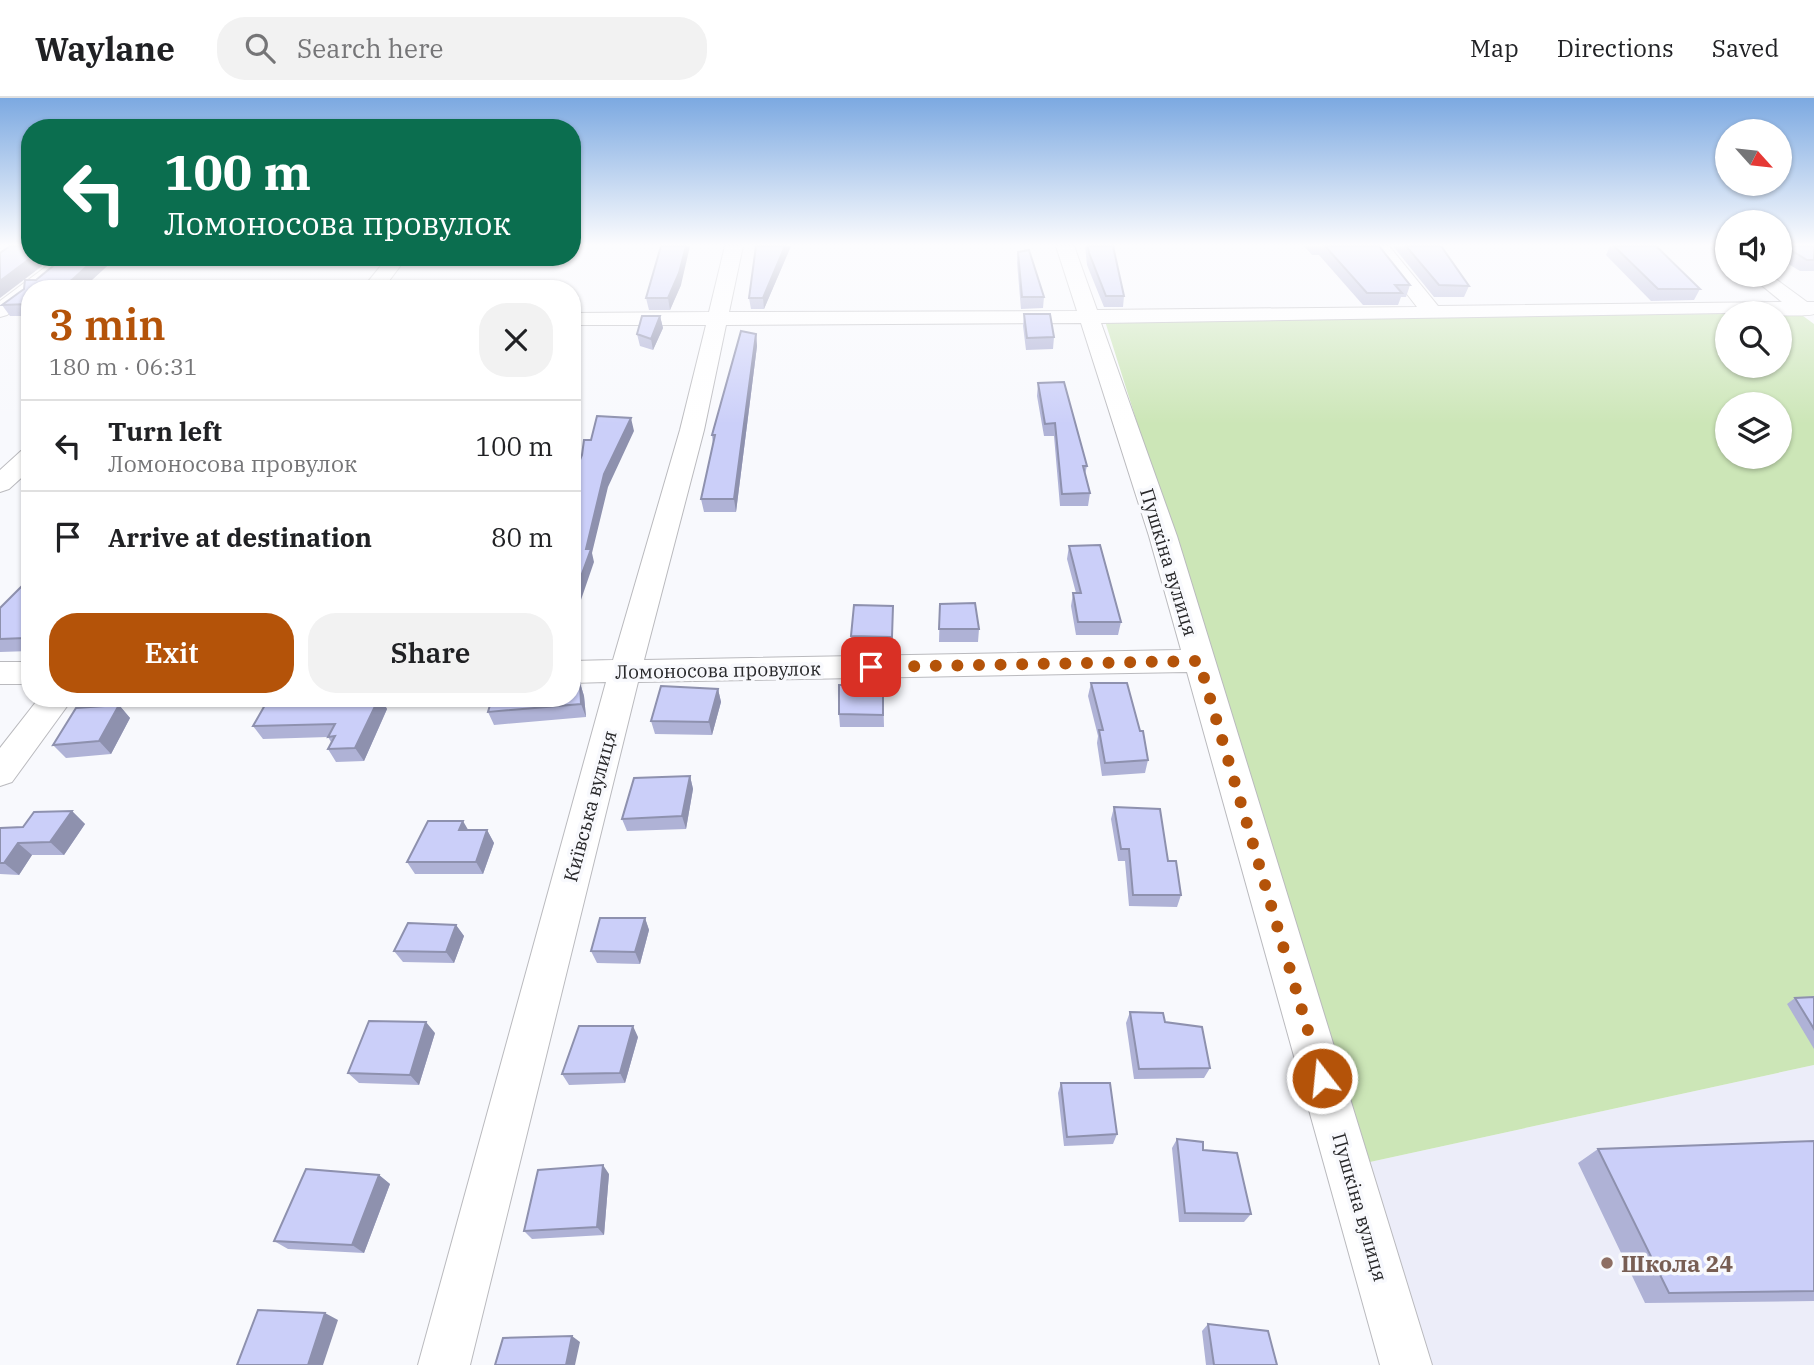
<!DOCTYPE html>
<meta charset="utf-8">
<style>
:root{--surface:#fff;--page:#f2f2f2;--text:#202124;--muted:#757577;--line:#e0e0e0;--accent:#b45309}
body{margin:0;font-family:"IBM Plex Serif",serif;background:var(--page);color:var(--text);height:100vh;display:flex;flex-direction:column;font-size:26px;white-space:nowrap}
*{box-sizing:border-box;margin:0}
p{font-size:23px;color:var(--muted)}
.icon{flex:none;width:38px;height:38px;fill:none;stroke:currentColor;stroke-width:2;stroke-linecap:round;stroke-linejoin:round}
.map{position:relative;flex:1;overflow:hidden}
.sheet{position:absolute;left:21px;top:182px;width:560px;height:427px;display:flex;flex-direction:column;background:var(--surface);border-radius:28px;box-shadow:0 2px 5px #0004}
.sheet>*{flex:none}
.guide{position:absolute;left:21px;top:21px;width:560px;height:147px;border-radius:28px;box-shadow:0 2px 5px #0004;background:#0b6e4f;color:#fff;overflow:hidden}
.needle{width:46px;rotate:117deg}
.fabs{position:absolute;left:1715px;top:21px;display:grid;gap:14px}
.fabs a{display:grid;place-items:center;width:77px;height:77px;border-radius:50%;background:var(--surface);box-shadow:0 2px 5px #0004;font-size:35px}
.pin{position:absolute;display:grid;place-items:center;width:60px;height:60px;color:#fff;margin:-30px;border-radius:14px;box-shadow:0 4px 10px #0006}
.me{position:absolute;width:77px;margin:-38px;rotate:344deg;stroke-linejoin:round;filter:drop-shadow(0 0 5px #0008)}
.turn{display:flex;align-items:center;gap:24px;height:147px;padding:0 28px;font-size:32px}
.turn .icon{width:91px;height:91px;stroke-width:2.5}
.turn b{display:block;font-size:49px;line-height:60px}
.round{display:grid;place-items:center;flex:none;width:74px;height:74px;border-radius:28px;background:var(--page)}
.summary{display:flex;align-items:center;justify-content:space-between;height:119px;padding:0 28px}
h1{font-size:42px;font-weight:600;line-height:52px;color:var(--accent)}
.action{display:flex;gap:14px;margin-top:auto;padding:14px 28px}
.action a{flex:1;height:80px;border-radius:28px;background:var(--accent);color:#fff;font-size:28px;font-weight:600;line-height:80px;text-align:center}
.action a+a{background:var(--page);color:var(--text)}
ul{padding:0;list-style:none}
li{display:flex;align-items:center;gap:21px;height:91px;padding:0 28px;border-top:2px solid var(--line)}
li div{flex:1}
li b{display:block;font-size:26px}
li em{font-style:normal}
header{display:flex;align-items:center;gap:42px;box-sizing:border-box;height:98px;padding:0 35px;background:var(--surface);border-bottom:2px solid var(--line)}
header strong{font-size:33px}
nav{display:flex;gap:38px;margin-inline-start:auto;font-size:24px}
.search{width:490px;height:63px;background:var(--page);display:flex;align-items:center;gap:18px;box-sizing:border-box;padding:0 24px;border-radius:28px;color:var(--muted);font-size:26px}
.map>svg:first-child{display:block}
.built{fill:#ecedf9}
.green{fill:#cce6b7;fill-rule:evenodd}
.lines{fill:none;stroke-linecap:round;stroke-linejoin:round}
.minor-casing{stroke:#bababe;stroke-width:2}
.minor{fill:#fff;fill-rule:evenodd}
.wall{fill:#afb2d6}
.shaded-wall{fill:#8e91ae}
.building{fill:#cbcff9;stroke:#8e91ae;stroke-width:2}
.route{stroke:#b45309;stroke-width:12;stroke-dasharray:0 21.6}
.education-dot{fill:#8d6e63;stroke:#f8f9fd;stroke-width:2.5}
.labels{text-anchor:middle;dominant-baseline:central;stroke-width:7;stroke-linejoin:round;paint-order:stroke}
.street-label{font-size:19px;fill:#28282a;stroke:#f8f9fd}
.near-education-label{font-size:23px;font-weight:bold;fill:#785e54;stroke:#f8f9fd;text-anchor:start}
</style>
<header>
<strong>Waylane</strong>
<div class="search"><svg class="icon" aria-label="search" viewBox="0 0 24 24"><circle cx="10" cy="10" r="6"/><path d="M15 15l6 6"/></svg>Search here</div>
<nav><a>Map</a><a>Directions</a><a>Saved</a></nav>
</header>
<div class="map">
<svg width="1814" height="1267" viewBox="0 0 1814 1267">
<rect width="100%" height="100%" fill="#f8f9fd"/>
<!-- built -->
<path class="built" d="M 1814,967 L 1814,1267 L 1432,1267 L 1370,1064 Z"/>
<!-- green -->
<path class="green" d="M 1780,215 L 1799,215 L 1814,226 L 1814,967 L 1370,1064 L 1104,220 L 1727,216 L 1727,268 L 1780,268 ZM 1727,306 L 1780,306 L 1780,359 L 1727,359 Z"/>
<g class="lines">
<!-- minor casing -->
<g class="minor-casing">
<path id="minor" d="M 725,148 L 743,148 L 729,214 L 1077,213 L 1056,148 L 1074,148 L 1097,212 L 1417,209 L 1370,148 L 1389,148 L 1438,208 L 1782,204 L 1749,177 L 1770,177 L 1807,204 L 1814,204 L 1814,216 C 1806,220 1743,215 1727,215 L 1101,225 L 1177,438 L 1432,1267 L 1380,1267 L 1187,574 L 638,584 L 470,1267 L 418,1267 L 606,584 L 572,585 L 572,563 L 613,562 L 680,332 L 706,227 L 572,227 L 572,215 L 709,214 ZM 1081,225 L 1149,438 L 1181,552 L 644,562 L 704,332 L 726,227 Z
M 1710,148 L 1727,148 L 1727,160 L 1720,158 Z
M 59,159 L 80,159 L 42,191 L 30,191 L 30,200 L 7,217 L 0,219 L 0,203 Z
M 388,159 L 407,159 L 383,191 L 362,191 Z
M 30,351 L 30,372 L 9,391 L 0,394 L 0,372 L 21,353 Z
M 0,564 L 30,564 L 30,586 L 0,586 Z
M 39,600 L 73,600 L 12,684 L 0,688 L 0,650 Z"/>
</g>
<!-- minor -->
<use href="#minor" class="minor"/>
</g>
<!-- wall -->
<path class="wall" d="M 756,148 L 791,148 L 764,211 L 751,211 L 749,200 Z
M 1085,148 L 1113,148 L 1124,198 L 1123,209 L 1104,209 L 1087,167 Z
M 1304,148 L 1379,148 L 1410,187 L 1406,199 L 1401,199 L 1398,207 L 1363,207 L 1319,157 L 1312,157 Z
M 1393,148 L 1441,148 L 1469,188 L 1464,199 L 1434,199 Z
M 1610,148 L 1656,148 L 1700,191 L 1694,202 L 1651,203 L 1606,157 Z
M 1780,148 L 1814,148 L 1814,173 L 1800,173 L 1780,161 Z
M 1018,154 L 1044,199 L 1043,210 L 1021,211 L 1017,165 Z
M 64,159 L 117,159 L 82,191 L 30,191 L 30,218 L 10,218 L 2,207 L 36,182 Z
M 681,187 L 670,212 L 649,212 L 646,200 Z
M 1024,216 L 1054,239 L 1053,251 L 1026,252 L 1023,228 Z
M 660,218 L 663,230 L 653,252 L 640,248 L 637,236 Z
M 756,236 L 757,248 L 736,414 L 704,414 L 701,401 L 713,346 L 712,337 Z
M 1038,285 L 1087,368 L 1085,376 L 1090,395 L 1088,408 L 1060,408 L 1054,338 L 1044,338 L 1037,298 Z
M 1069,448 L 1121,524 L 1118,537 L 1076,537 L 1071,508 L 1073,495 L 1076,495 L 1067,461 Z
M 30,480 L 30,553 L 0,554 L 0,510 Z
M 940,506 L 979,531 L 978,544 L 939,544 Z
M 893,521 L 892,552 L 852,551 L 851,538 Z
M 580,585 L 584,598 L 586,619 L 494,627 L 488,614 Z
M 1091,585 L 1148,662 L 1145,675 L 1102,678 L 1097,645 L 1098,638 L 1088,598 Z
M 883,587 L 884,629 L 840,629 L 839,616 Z
M 718,591 L 721,604 L 712,637 L 655,636 L 651,623 Z
M 269,600 L 381,600 L 387,611 L 364,663 L 336,664 L 328,651 L 331,644 L 328,639 L 263,641 L 253,628 Z
M 119,607 L 130,620 L 111,656 L 66,660 L 53,647 Z
M 690,678 L 693,691 L 686,731 L 627,733 L 622,721 Z
M 1114,709 L 1168,763 L 1181,797 L 1177,809 L 1129,808 L 1125,763 L 1118,763 L 1111,721 Z
M 72,713 L 85,726 L 64,757 L 32,757 L 19,777 L 0,776 L 0,730 L 23,729 Z
M 469,732 L 487,732 L 494,745 L 483,776 L 415,776 L 407,764 Z
M 645,820 L 649,832 L 640,866 L 597,865 L 591,853 Z
M 456,827 L 464,838 L 454,865 L 403,864 L 394,853 Z
M 1814,899 L 1814,951 L 1787,906 L 1795,900 Z
M 1130,914 L 1165,924 L 1210,970 L 1204,980 L 1134,981 L 1126,925 Z
M 435,935 L 419,987 L 359,985 L 348,975 Z
M 638,939 L 625,985 L 569,987 L 562,976 Z
M 1061,985 L 1117,1036 L 1113,1046 L 1064,1048 L 1058,995 Z
M 1177,1041 L 1203,1052 L 1251,1116 L 1244,1124 L 1179,1124 L 1172,1050 Z
M 1814,1043 L 1814,1203 L 1645,1205 L 1578,1065 L 1598,1051 Z
M 609,1076 L 604,1137 L 532,1141 L 524,1133 Z
M 379,1077 L 390,1086 L 364,1155 L 288,1151 L 274,1143 Z
M 1208,1226 L 1277,1267 L 1206,1267 L 1202,1233 Z"/>
<!-- shaded-wall -->
<path class="shaded-wall" d="M 686,148 L 690,148 L 681,187 L 670,212 L 668,200 Z
M 785,148 L 791,148 L 764,211 L 763,200 Z
M 32,159 L 54,159 L 0,200 L 0,183 Z
M 97,159 L 117,159 L 82,191 L 58,191 Z
M 660,218 L 663,230 L 653,252 L 651,241 Z
M 756,236 L 757,248 L 736,414 L 734,401 Z
M 631,320 L 634,333 L 608,389 L 592,455 L 594,464 L 572,528 L 572,503 L 604,376 Z
M 30,535 L 30,545 L 25,540 Z
M 580,585 L 584,598 L 586,619 L 581,606 Z
M 718,591 L 721,604 L 712,637 L 709,624 Z
M 379,600 L 381,600 L 387,611 L 364,663 L 355,650 Z
M 119,607 L 130,620 L 111,656 L 99,643 Z
M 690,678 L 693,691 L 686,731 L 682,718 Z
M 72,713 L 85,726 L 64,757 L 50,744 Z
M 463,723 L 470,735 L 459,732 Z
M 487,732 L 494,745 L 483,776 L 476,764 Z
M 18,745 L 32,757 L 19,777 L 4,765 Z
M 645,820 L 649,832 L 640,866 L 635,854 Z
M 456,827 L 464,838 L 454,865 L 446,854 Z
M 426,924 L 435,935 L 419,987 L 410,977 Z
M 633,928 L 638,939 L 625,985 L 620,975 Z
M 603,1067 L 609,1076 L 604,1137 L 597,1129 Z
M 379,1077 L 390,1086 L 364,1155 L 352,1147 Z
M 325,1215 L 338,1222 L 323,1267 L 308,1267 Z
M 572,1238 L 580,1244 L 575,1267 L 566,1267 Z"/>
<!-- building -->
<path class="building" d="M 10,148 L 30,148 L 30,159 L 32,159 L 0,183 L 0,155 Z
M 661,148 L 686,148 L 679,175 L 668,200 L 646,200 Z
M 756,148 L 785,148 L 763,200 L 749,200 Z
M 1088,148 L 1113,148 L 1124,198 L 1106,198 L 1089,155 Z
M 1325,148 L 1379,148 L 1410,187 L 1395,187 L 1402,195 L 1367,195 Z
M 1406,148 L 1441,148 L 1469,188 L 1439,187 Z
M 1614,148 L 1656,148 L 1700,191 L 1658,191 Z
M 1784,148 L 1814,148 L 1814,162 L 1807,162 Z
M 1029,152 L 1044,199 L 1022,199 L 1018,154 Z
M 64,159 L 97,159 L 73,181 L 58,191 L 30,191 L 30,206 L 2,207 L 24,191 L 25,182 L 36,182 Z
M 387,188 L 415,190 L 385,191 Z
M 1024,216 L 1050,216 L 1054,239 L 1027,240 Z
M 642,218 L 660,218 L 651,241 L 637,236 Z
M 741,233 L 756,236 L 734,401 L 701,401 L 715,337 L 712,337 Z
M 1064,284 L 1087,368 L 1083,368 L 1090,395 L 1062,396 L 1055,325 L 1045,326 L 1038,285 Z
M 597,318 L 631,320 L 604,376 L 586,451 L 591,451 L 572,503 L 572,381 L 582,357 L 584,342 L 591,342 Z
M 1100,447 L 1121,524 L 1078,524 L 1073,495 L 1081,495 L 1069,448 Z
M 30,480 L 30,535 L 25,540 L 0,541 L 0,510 Z
M 975,505 L 979,531 L 939,531 L 940,506 Z
M 854,507 L 893,508 L 892,539 L 851,538 Z
M 572,585 L 580,585 L 581,606 L 488,614 L 492,600 L 572,600 Z
M 1091,585 L 1127,585 L 1140,633 L 1143,633 L 1148,662 L 1105,665 L 1099,632 L 1103,632 Z
M 839,587 L 883,587 L 883,617 L 839,616 Z
M 661,588 L 718,591 L 709,624 L 651,623 Z
M 269,600 L 379,600 L 355,650 L 328,651 L 335,638 L 328,639 L 335,626 L 253,628 Z
M 119,607 L 99,643 L 53,647 L 76,610 Z
M 690,678 L 682,718 L 622,721 L 634,680 Z
M 1114,709 L 1160,711 L 1168,763 L 1176,763 L 1181,797 L 1133,797 L 1129,751 L 1121,751 Z
M 72,713 L 50,744 L 18,745 L 4,765 L 0,765 L 0,730 L 23,729 L 34,714 Z
M 428,723 L 463,723 L 459,732 L 487,732 L 476,764 L 407,764 Z
M 600,820 L 645,820 L 635,854 L 591,853 Z
M 408,825 L 456,827 L 446,854 L 394,853 Z
M 1814,899 L 1814,931 L 1795,900 Z
M 1130,914 L 1163,915 L 1165,924 L 1202,929 L 1210,970 L 1139,971 Z
M 369,923 L 426,924 L 410,977 L 348,975 Z
M 579,928 L 633,928 L 620,975 L 562,976 Z
M 1061,985 L 1110,985 L 1117,1036 L 1067,1039 Z
M 1177,1041 L 1203,1044 L 1203,1052 L 1237,1055 L 1251,1116 L 1185,1115 Z
M 1814,1043 L 1814,1193 L 1669,1195 L 1598,1051 Z
M 603,1067 L 597,1129 L 524,1133 L 538,1072 Z
M 306,1071 L 379,1077 L 352,1147 L 274,1143 Z
M 258,1212 L 325,1215 L 308,1267 L 237,1267 Z
M 1208,1226 L 1268,1233 L 1277,1267 L 1214,1267 Z
M 572,1238 L 566,1267 L 495,1267 L 503,1240 Z"/>
<!-- sky -->
<linearGradient id="sky" x2="0" y2="1"><stop stop-color="#7ca9e1"/><stop offset="0.45" stop-color="#fcfcfe"/><stop offset="1" stop-color="#fcfcfe" stop-opacity="0"/></linearGradient>
<rect width="1814" height="326" fill="url(#sky)"/>
<g class="lines">
<!-- route -->
<path class="route" d="M 871,569 L 1199,563 L 1322,980"/>
</g>
<!-- markers -->
<circle class="education-dot" cx="1607" cy="1165" r="7"/>
<g class="labels">
<!-- street labels -->
<g class="street-label">
<text transform="translate(1169 464) rotate(73)">Пушкіна вулиця</text>
<text transform="translate(718 572) rotate(-1)">Ломоносова провулок</text>
<text transform="translate(590 708) rotate(-75)">Київська вулиця</text>
<text transform="translate(1360 1109) rotate(74)">Пушкіна вулиця</text>
</g>
<!-- near-education labels -->
<g class="near-education-label">
<text x="1621" y="1165">Школа 24</text>
</g>
</g>
</svg>
<div class="fabs">
<a><svg class="needle" viewBox="-14 -14 28 28"><path d="M0-13l5 13h-10z" fill="#e53935"/><path d="M0 13l5-13h-10z" fill="#757577"/></svg></a>
<a><svg class="icon" aria-label="sound" viewBox="0 0 24 24"><path d="M4 9h4l5-4v14l-5-4H4zM17 9q2 3 0 6"/></svg></a>
<a><svg class="icon" aria-label="search" viewBox="0 0 24 24"><circle cx="10" cy="10" r="6"/><path d="M15 15l6 6"/></svg></a>
<a><svg class="icon" aria-label="layers" viewBox="0 0 24 24"><path d="M12 4l9 5-9 5-9-5zM3 14l9 5 9-5"/></svg></a>
</div>
<div class="pin" style="left:871px;top:569px;background:#d93025"><svg class="icon" aria-label="arrive" viewBox="0 0 24 24"><path d="M6 21V4h12l-3 4 3 4H6"/></svg></div>
<svg class="me" style="left:1322px;top:980px" viewBox="-20 -20 40 40"><circle r="17" fill="#b45309" stroke="#fff" stroke-width="3"/><path d="M0-11L8 9 0 5-8 9z" fill="#fff"/></svg>
<div class="guide">
<div class="turn"><svg class="icon" aria-label="left" viewBox="0 0 24 24"><path d="M17 20v-9H6M10 6l-5 5 5 5"/></svg><div><b>100 m</b>Ломоносова провулок</div></div>
</div>
<section class="sheet">
<div class="summary"><div><h1>3 min</h1><p>180 m · 06:31</p></div><a class="round"><svg class="icon" aria-label="close" viewBox="0 0 24 24"><path d="M6 6l12 12M18 6L6 18"/></svg></a></div>
<ul>
<li><svg class="icon" aria-label="left" viewBox="0 0 24 24"><path d="M17 20v-9H6M10 6l-5 5 5 5"/></svg><div><b>Turn left</b><p>Ломоносова провулок</p></div><em>100 m</em></li>
<li><svg class="icon" aria-label="arrive" viewBox="0 0 24 24"><path d="M6 21V4h12l-3 4 3 4H6"/></svg><div><b>Arrive at destination</b></div><em>80 m</em></li>
</ul>
<div class="action"><a>Exit</a><a>Share</a></div>
</section>
</div>
